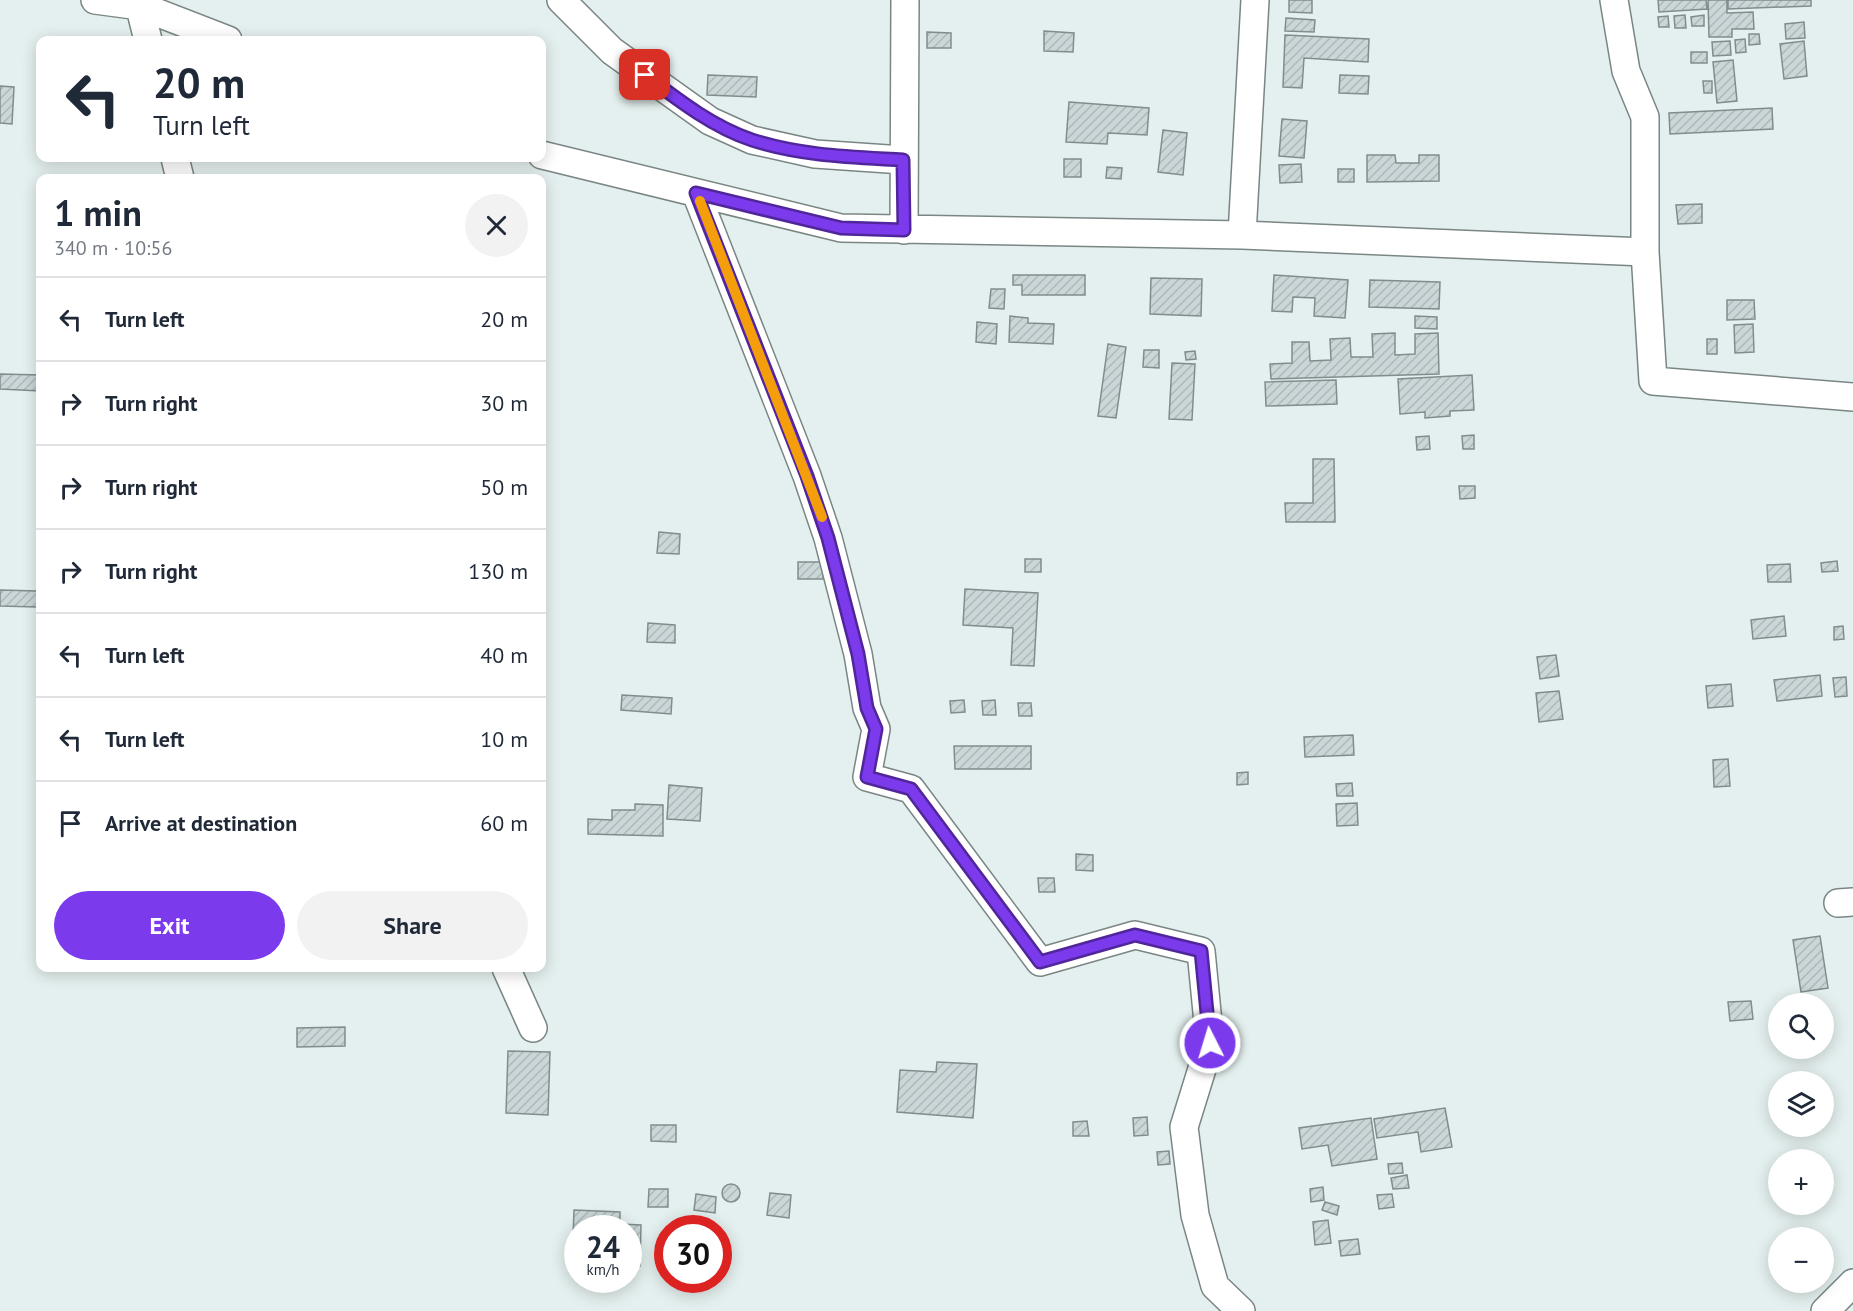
<!DOCTYPE html>
<meta charset="utf-8">
<style>
:root{--surface:#fff;--page:#f2f2f3;--text:#1f2937;--muted:#747a83;--line:#e0e1e3;--accent:#7c3aed}
body{margin:0;font-family:"PT Sans",sans-serif;background:var(--page);color:var(--text);height:100vh;display:flex;flex-direction:column;font-size:22px;white-space:nowrap}
*{box-sizing:border-box;margin:0}
p{font-size:20px;color:var(--muted)}
.icon{flex:none;width:33px;height:33px;fill:none;stroke:currentColor;stroke-width:2;stroke-linecap:round;stroke-linejoin:round}
.map{position:relative;flex:1;overflow:hidden}
.drawer{position:absolute;left:36px;top:174px;width:510px;height:798px;display:flex;flex-direction:column;background:var(--surface);border-radius:12px;box-shadow:0 3px 15px #0003}
.drawer>*{flex:none}
.banner{position:absolute;left:36px;top:36px;width:510px;height:126px;border-radius:12px;box-shadow:0 3px 15px #0003;background:#fff;color:var(--text);overflow:hidden}
.buttons{position:absolute;left:1768px;top:993px;display:grid;gap:12px}
.buttons a{display:grid;place-items:center;width:66px;height:66px;border-radius:50%;background:var(--surface);box-shadow:0 3px 15px #0003;font-size:30px}
.speed{position:absolute;left:564px;top:1215px;display:flex;gap:12px;font-size:30px;font-weight:700;text-align:center}
.speed>*{display:grid;place-content:center;width:78px;height:78px;border-radius:50%;background:var(--surface);box-shadow:0 3px 15px #0003;line-height:1}
.speed small{font-size:15px;font-weight:400}
.speed .limit{border:9px solid #d22;background:#fff;color:#111}
.pin{position:absolute;display:grid;place-items:center;width:51px;height:51px;color:#fff;margin:-26px;border-radius:12px;box-shadow:0 3px 9px #0006}
.me{position:absolute;width:66px;margin:-33px;rotate:355deg;stroke-linejoin:round;filter:drop-shadow(0 0 4px #0008)}
.turn{display:flex;align-items:center;gap:21px;height:126px;padding:0 18px;font-size:27px}
.turn .icon{width:78px;height:78px;stroke-width:2.5}
.turn b{display:block;font-size:42px;line-height:51px}
.round{display:grid;place-items:center;flex:none;width:63px;height:63px;border-radius:32px;background:var(--page)}
.head{display:flex;align-items:center;justify-content:space-between;height:102px;padding:0 18px}
h1{font-size:36px;font-weight:800;line-height:45px}
.primary-button{display:flex;gap:12px;margin-top:auto;padding:12px 18px}
.primary-button a{flex:1;height:69px;border-radius:36px;background:var(--accent);color:#fff;font-size:24px;font-weight:800;line-height:69px;text-align:center}
.primary-button a+a{background:var(--page);color:var(--text)}
ul{padding:0;list-style:none}
li{display:flex;align-items:center;gap:18px;height:84px;padding:0 18px;border-top:2px solid var(--line)}
li div{flex:1}
li b{display:block;font-size:22px}
li em{font-style:normal}
.map>svg:first-child{display:block}
.building{fill:url(#building-hatch);stroke:#818c8d;stroke-width:1.5}
.lines{fill:none;stroke-linecap:round;stroke-linejoin:round}
.minor-casing{stroke:#7a8684;stroke-width:30}
.minor{stroke:#fff;stroke-width:27}
.route-casing{stroke:#51269a;stroke-width:15}
.route{stroke:#7c3aed;stroke-width:10}
.slow{stroke:#f59e0b;stroke-width:10}
</style>
<div class="map">
<svg width="1853" height="1311" viewBox="0 0 1853 1311">
<defs>
<pattern id="building-hatch" width="6" height="6" patternUnits="userSpaceOnUse" patternTransform="scale(1.5)"><rect width="6" height="6" fill="#cad6d8"/><path d="M-1 1l2-2M0 6l6-6M5 7l2-2" fill="none" stroke="#adb8b9"/></pattern>
</defs>
<rect width="100%" height="100%" fill="#e4f0ef"/>
<!-- building -->
<path class="building" d="M 1289,0 L 1312,0 L 1312,13 L 1289,12 Z
M 1658,0 L 1706,0 L 1707,9 L 1659,12 Z
M 1708,0 L 1727,0 L 1727,13 L 1753,12 L 1754,29 L 1732,29 L 1732,37 L 1709,37 Z
M 1728,0 L 1811,0 L 1811,6 L 1728,9 Z
M 1685,15 L 1686,28 L 1675,28 L 1674,16 Z
M 1704,15 L 1704,26 L 1692,26 L 1691,17 Z
M 1668,16 L 1669,27 L 1659,27 L 1658,17 Z
M 1286,18 L 1315,20 L 1314,32 L 1285,31 Z
M 1804,22 L 1805,38 L 1786,39 L 1785,24 Z
M 1044,31 L 1074,33 L 1073,52 L 1044,51 Z
M 927,32 L 951,33 L 951,48 L 927,48 Z
M 1749,34 L 1759,34 L 1760,44 L 1749,45 Z
M 1285,35 L 1369,39 L 1368,62 L 1304,58 L 1302,88 L 1283,87 Z
M 1745,39 L 1746,52 L 1736,53 L 1735,40 Z
M 1730,41 L 1731,55 L 1713,56 L 1712,42 Z
M 1804,41 L 1807,76 L 1784,79 L 1780,44 Z
M 1691,52 L 1707,52 L 1707,63 L 1691,63 Z
M 1733,60 L 1737,101 L 1717,103 L 1713,62 Z
M 708,75 L 757,77 L 756,97 L 707,95 Z
M 1340,75 L 1369,76 L 1368,94 L 1339,93 Z
M 1703,81 L 1712,81 L 1712,93 L 1704,93 Z
M 0,86 L 14,87 L 12,124 L 0,123 Z
M 1069,102 L 1149,108 L 1147,135 L 1108,133 L 1107,144 L 1066,142 Z
M 1772,108 L 1773,129 L 1670,134 L 1669,113 Z
M 1282,119 L 1307,121 L 1304,158 L 1279,156 Z
M 1163,130 L 1187,133 L 1183,175 L 1158,172 Z
M 1367,155 L 1395,155 L 1396,163 L 1419,163 L 1419,155 L 1439,155 L 1439,181 L 1367,182 Z
M 1064,159 L 1081,159 L 1081,177 L 1064,177 Z
M 1301,164 L 1302,182 L 1280,183 L 1279,165 Z
M 1107,167 L 1122,168 L 1121,179 L 1106,178 Z
M 1338,169 L 1354,169 L 1354,182 L 1338,182 Z
M 1702,204 L 1702,223 L 1678,224 L 1676,205 Z
M 1013,275 L 1085,275 L 1085,295 L 1022,295 L 1022,285 L 1013,285 Z
M 1274,275 L 1348,280 L 1345,318 L 1314,316 L 1315,298 L 1293,297 L 1292,312 L 1272,311 Z
M 1151,278 L 1202,279 L 1201,316 L 1150,314 Z
M 1370,280 L 1440,282 L 1439,309 L 1369,307 Z
M 991,289 L 1005,289 L 1004,309 L 989,308 Z
M 1727,300 L 1754,300 L 1755,319 L 1727,320 Z
M 1010,316 L 1028,318 L 1028,323 L 1054,324 L 1053,344 L 1009,342 Z
M 1415,316 L 1437,317 L 1437,329 L 1415,328 Z
M 977,322 L 997,324 L 996,344 L 976,342 Z
M 1753,324 L 1754,352 L 1735,353 L 1734,325 Z
M 1395,333 L 1395,355 L 1415,354 L 1415,334 L 1438,333 L 1439,374 L 1271,379 L 1270,364 L 1292,363 L 1292,342 L 1309,342 L 1310,361 L 1331,360 L 1330,339 L 1350,338 L 1351,357 L 1373,357 L 1372,334 Z
M 1707,339 L 1717,339 L 1717,354 L 1707,354 Z
M 1108,344 L 1126,347 L 1116,418 L 1098,416 Z
M 1144,350 L 1159,350 L 1159,368 L 1143,367 Z
M 1195,351 L 1196,359 L 1186,360 L 1185,352 Z
M 1172,363 L 1195,364 L 1192,420 L 1169,419 Z
M 0,374 L 40,375 L 40,391 L 0,389 Z
M 1472,375 L 1474,410 L 1450,411 L 1450,416 L 1425,418 L 1425,412 L 1400,414 L 1398,379 Z
M 1336,380 L 1337,404 L 1266,406 L 1265,382 Z
M 1474,435 L 1474,449 L 1463,449 L 1462,436 Z
M 1429,436 L 1430,449 L 1417,450 L 1416,437 Z
M 1313,459 L 1334,459 L 1335,522 L 1286,522 L 1285,503 L 1313,503 Z
M 1459,486 L 1475,486 L 1475,498 L 1460,499 Z
M 659,532 L 680,534 L 679,554 L 657,553 Z
M 1025,559 L 1041,559 L 1041,572 L 1025,572 Z
M 1837,561 L 1838,571 L 1822,572 L 1821,563 Z
M 798,562 L 824,562 L 823,579 L 798,579 Z
M 1790,564 L 1791,582 L 1768,582 L 1767,565 Z
M 965,589 L 1038,593 L 1034,666 L 1011,665 L 1013,628 L 963,625 Z
M 0,590 L 37,591 L 37,607 L 0,606 Z
M 1784,616 L 1786,636 L 1753,639 L 1751,620 Z
M 648,623 L 675,625 L 675,643 L 647,642 Z
M 1843,626 L 1844,639 L 1834,640 L 1834,627 Z
M 1556,655 L 1559,676 L 1540,679 L 1537,657 Z
M 1820,675 L 1822,696 L 1777,701 L 1774,680 Z
M 1846,677 L 1847,696 L 1835,697 L 1833,678 Z
M 1731,684 L 1733,706 L 1708,708 L 1706,686 Z
M 1559,691 L 1563,719 L 1539,722 L 1536,693 Z
M 622,695 L 672,698 L 671,714 L 621,710 Z
M 964,700 L 965,712 L 951,713 L 950,701 Z
M 995,700 L 996,715 L 983,715 L 982,701 Z
M 1018,703 L 1031,703 L 1032,716 L 1019,716 Z
M 1353,735 L 1354,755 L 1305,757 L 1304,737 Z
M 954,746 L 1031,746 L 1031,769 L 955,769 Z
M 1728,759 L 1730,786 L 1714,787 L 1713,760 Z
M 1248,772 L 1248,784 L 1237,785 L 1237,773 Z
M 1352,783 L 1353,796 L 1337,796 L 1336,784 Z
M 669,785 L 702,788 L 700,821 L 667,819 Z
M 1357,803 L 1358,825 L 1337,826 L 1336,804 Z
M 635,804 L 663,805 L 663,836 L 588,834 L 588,819 L 612,820 L 612,810 L 635,810 Z
M 1076,854 L 1093,855 L 1093,871 L 1076,870 Z
M 1038,878 L 1054,878 L 1055,892 L 1039,892 Z
M 1820,936 L 1828,988 L 1801,992 L 1793,940 Z
M 1751,1001 L 1753,1019 L 1730,1021 L 1728,1002 Z
M 345,1027 L 345,1046 L 297,1047 L 297,1028 Z
M 508,1051 L 550,1052 L 548,1115 L 506,1113 Z
M 937,1062 L 977,1064 L 973,1118 L 897,1112 L 900,1070 L 936,1072 Z
M 1445,1108 L 1452,1147 L 1421,1152 L 1418,1132 L 1377,1138 L 1374,1119 Z
M 1147,1117 L 1148,1135 L 1134,1136 L 1133,1118 Z
M 1371,1118 L 1377,1159 L 1332,1166 L 1328,1145 L 1302,1149 L 1299,1128 Z
M 1087,1121 L 1089,1136 L 1073,1136 L 1073,1122 Z
M 651,1125 L 676,1125 L 676,1142 L 651,1141 Z
M 1169,1151 L 1170,1164 L 1158,1165 L 1157,1152 Z
M 1402,1163 L 1403,1173 L 1389,1174 L 1388,1164 Z
M 1407,1175 L 1409,1188 L 1393,1189 L 1391,1178 Z
M722 1193a9 9 0 1 1 18 0a9 9 0 1 1-18 0Z
M 1323,1187 L 1324,1200 L 1311,1202 L 1310,1189 Z
M 649,1189 L 668,1189 L 668,1207 L 648,1207 Z
M 770,1193 L 791,1195 L 789,1218 L 767,1215 Z
M 696,1194 L 716,1197 L 715,1213 L 694,1210 Z
M 1392,1194 L 1394,1207 L 1379,1209 L 1377,1195 Z
M 1325,1202 L 1339,1206 L 1337,1215 L 1322,1210 Z
M 574,1210 L 620,1212 L 620,1224 L 641,1225 L 640,1266 L 628,1266 L 628,1228 L 578,1228 L 578,1264 L 572,1264 Z
M 1328,1220 L 1331,1243 L 1315,1245 L 1313,1222 Z
M 1358,1239 L 1360,1254 L 1341,1256 L 1339,1241 Z"/>
<g class="lines">
<!-- minor casing -->
<g class="minor-casing">
<path id="minor" d="M 95,0 L 140,6 L 228,40
M 138,0 L 148,40
M 561,0 L 612,51 L 710,121 L 752,140 L 815,154 L 903,160
M 1614,0 L 1626,71 L 1645,117 L 1645,252
M 542,155 L 841,228 L 1242,235 L 1645,252 L 1653,381 L 1853,397
M 175,158 L 180,178
M 696,193 L 807,476 L 828,538 L 858,654 L 867,708 L 876,729 L 867,777 L 911,789 L 1040,962 L 1135,935 L 1201,951 L 1210,1043 L 1184,1127 L 1195,1215 L 1215,1286 L 1241,1311
M 904,230 L 905,0
M 1242,235 L 1255,0
M 1838,903 L 1853,902
M 506,968 L 533,1028
M 1825,1311 L 1853,1283"/>
</g>
<!-- minor -->
<use href="#minor" class="minor"/>
</g>
<g class="lines">
<!-- route casing -->
<g class="route-casing">
<path id="route" d="M 645,75 C 678,100 713,127 752,140 C 801,156 853,157 903,160 L 904,230 L 841,228 L 696,193 L 807,476 L 828,538 L 858,654 L 867,708 L 876,729 L 867,777 L 911,789 L 1040,962 L 1135,935 L 1201,951 L 1210,1043"/>
</g>
<!-- route -->
<use href="#route" class="route"/>
<!-- slow -->
<path class="slow" d="M 700,201 L 822,517"/>
</g>
</svg>
<div class="buttons">
<a><svg class="icon" aria-label="search" viewBox="0 0 24 24"><circle cx="10" cy="10" r="6"/><path d="M15 15l6 6"/></svg></a>
<a><svg class="icon" aria-label="layers" viewBox="0 0 24 24"><path d="M12 4l9 5-9 5-9-5zM3 14l9 5 9-5"/></svg></a>
<a>+</a>
<a>−</a>
</div>
<div class="speed"><div>24<small>km/h</small></div><div class="limit">30</div></div>
<div class="pin" style="left:645px;top:75px;background:#d93025"><svg class="icon" aria-label="arrive" viewBox="0 0 24 24"><path d="M6 21V4h12l-3 4 3 4H6"/></svg></div>
<svg class="me" style="left:1210px;top:1043px" viewBox="-20 -20 40 40"><circle r="17" fill="#7c3aed" stroke="#fff" stroke-width="3"/><path d="M0-11L8 9 0 5-8 9z" fill="#fff"/></svg>
<div class="banner">
<div class="turn"><svg class="icon" aria-label="left" viewBox="0 0 24 24"><path d="M17 20v-9H6M10 6l-5 5 5 5"/></svg><div><b>20 m</b>Turn left</div></div>
</div>
<section class="drawer">
<div class="head"><div><h1>1 min</h1><p>340 m · 10:56</p></div><a class="round"><svg class="icon" aria-label="close" viewBox="0 0 24 24"><path d="M6 6l12 12M18 6L6 18"/></svg></a></div>
<ul>
<li><svg class="icon" aria-label="left" viewBox="0 0 24 24"><path d="M17 20v-9H6M10 6l-5 5 5 5"/></svg><div><b>Turn left</b></div><em>20 m</em></li>
<li><svg class="icon" aria-label="right" viewBox="0 0 24 24"><path d="M7 20v-9h11M14 6l5 5-5 5"/></svg><div><b>Turn right</b></div><em>30 m</em></li>
<li><svg class="icon" aria-label="right" viewBox="0 0 24 24"><path d="M7 20v-9h11M14 6l5 5-5 5"/></svg><div><b>Turn right</b></div><em>50 m</em></li>
<li><svg class="icon" aria-label="right" viewBox="0 0 24 24"><path d="M7 20v-9h11M14 6l5 5-5 5"/></svg><div><b>Turn right</b></div><em>130 m</em></li>
<li><svg class="icon" aria-label="left" viewBox="0 0 24 24"><path d="M17 20v-9H6M10 6l-5 5 5 5"/></svg><div><b>Turn left</b></div><em>40 m</em></li>
<li><svg class="icon" aria-label="left" viewBox="0 0 24 24"><path d="M17 20v-9H6M10 6l-5 5 5 5"/></svg><div><b>Turn left</b></div><em>10 m</em></li>
<li><svg class="icon" aria-label="arrive" viewBox="0 0 24 24"><path d="M6 21V4h12l-3 4 3 4H6"/></svg><div><b>Arrive at destination</b></div><em>60 m</em></li>
</ul>
<div class="primary-button"><a>Exit</a><a>Share</a></div>
</section>
</div>
